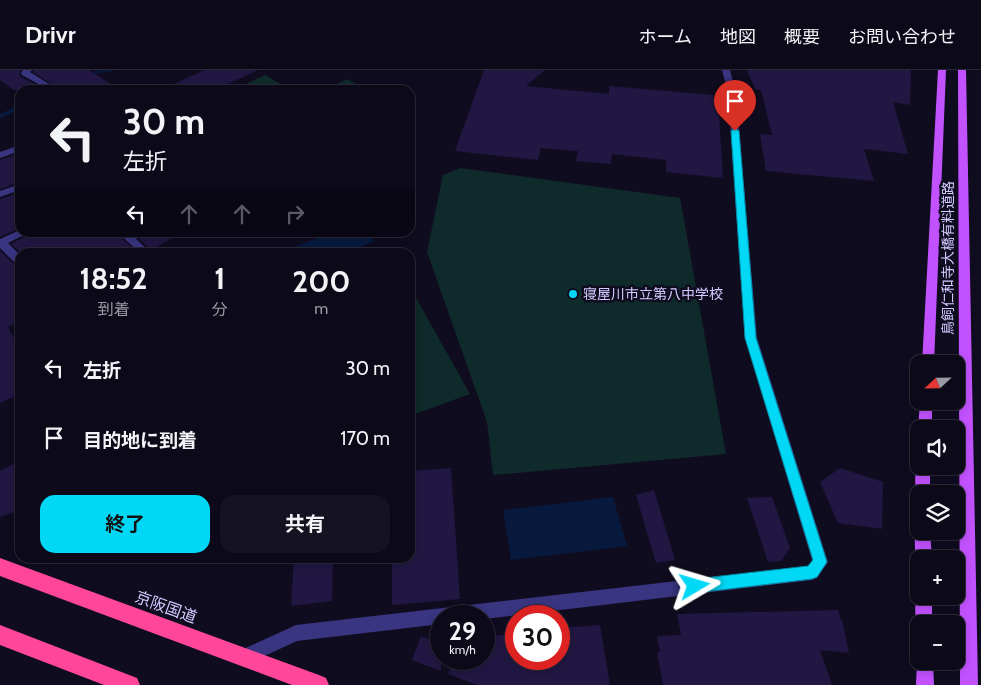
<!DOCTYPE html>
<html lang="ja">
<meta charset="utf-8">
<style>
:root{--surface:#0c0918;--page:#151221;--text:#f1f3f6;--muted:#9a9aa2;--line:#2c2a37;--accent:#00d8f6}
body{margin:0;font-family:Cabin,"Noto Sans JP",sans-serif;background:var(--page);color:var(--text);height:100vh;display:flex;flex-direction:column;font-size:19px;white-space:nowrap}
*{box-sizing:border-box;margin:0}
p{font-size:16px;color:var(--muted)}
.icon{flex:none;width:28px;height:28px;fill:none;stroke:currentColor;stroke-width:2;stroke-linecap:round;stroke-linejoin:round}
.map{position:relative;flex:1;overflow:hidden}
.panel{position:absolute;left:15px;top:178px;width:400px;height:315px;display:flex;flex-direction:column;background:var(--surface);border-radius:15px;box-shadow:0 2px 8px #0003,0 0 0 1px var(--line)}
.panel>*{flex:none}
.top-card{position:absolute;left:15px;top:15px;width:400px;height:152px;border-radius:15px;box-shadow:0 2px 8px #0003,0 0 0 1px var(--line);background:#0c0918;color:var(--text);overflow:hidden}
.needle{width:32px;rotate:248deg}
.tools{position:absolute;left:910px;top:285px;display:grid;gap:10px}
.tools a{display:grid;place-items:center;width:55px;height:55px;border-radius:10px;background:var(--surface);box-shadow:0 2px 8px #0003,0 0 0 1px var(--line);font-size:25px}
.speed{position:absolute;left:430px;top:535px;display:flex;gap:10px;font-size:25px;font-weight:700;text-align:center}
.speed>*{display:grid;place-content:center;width:65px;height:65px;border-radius:50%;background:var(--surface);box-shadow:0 2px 8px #0003,0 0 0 1px var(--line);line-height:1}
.speed small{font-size:12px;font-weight:400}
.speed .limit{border:8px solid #d22;background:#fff;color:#111}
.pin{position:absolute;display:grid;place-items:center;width:42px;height:42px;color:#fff;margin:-51px -21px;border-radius:50% 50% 50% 0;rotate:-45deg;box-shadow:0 0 5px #0007}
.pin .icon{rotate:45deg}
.me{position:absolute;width:55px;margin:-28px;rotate:83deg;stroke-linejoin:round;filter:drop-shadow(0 0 4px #0008)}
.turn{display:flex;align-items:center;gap:18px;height:105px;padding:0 25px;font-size:22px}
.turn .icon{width:65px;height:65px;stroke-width:2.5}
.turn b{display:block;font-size:35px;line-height:42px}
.lanes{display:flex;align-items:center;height:48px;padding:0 25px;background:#0003;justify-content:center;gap:25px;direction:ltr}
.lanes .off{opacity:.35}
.eta{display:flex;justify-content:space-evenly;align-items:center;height:85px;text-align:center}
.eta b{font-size:30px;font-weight:700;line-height:35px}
.action{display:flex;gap:10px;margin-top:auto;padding:10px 25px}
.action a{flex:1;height:58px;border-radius:15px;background:var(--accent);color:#111;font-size:20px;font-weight:700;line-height:58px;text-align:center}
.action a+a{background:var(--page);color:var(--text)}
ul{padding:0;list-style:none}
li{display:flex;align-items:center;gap:15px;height:70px;padding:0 25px}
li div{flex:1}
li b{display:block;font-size:19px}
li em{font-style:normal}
header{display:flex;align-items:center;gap:30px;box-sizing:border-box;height:70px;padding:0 25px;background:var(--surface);border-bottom:1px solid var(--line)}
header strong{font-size:24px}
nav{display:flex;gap:28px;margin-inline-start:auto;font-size:18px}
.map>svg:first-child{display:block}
.green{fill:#0f2a2a}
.water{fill:#071a3e}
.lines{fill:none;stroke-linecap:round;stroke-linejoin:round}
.stream{fill:#071a3e;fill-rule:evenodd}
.building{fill:#211742}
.street{fill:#393581;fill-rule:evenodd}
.primary{fill:#c252ff;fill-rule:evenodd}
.highway{fill:#ff469b;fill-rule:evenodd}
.route{fill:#00d8f6;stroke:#008ca0}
.poi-dot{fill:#00d8f6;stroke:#100c20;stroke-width:2}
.labels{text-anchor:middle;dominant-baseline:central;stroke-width:5;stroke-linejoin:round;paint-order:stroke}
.street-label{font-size:14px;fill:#d2cbff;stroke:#100c20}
.poi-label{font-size:14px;fill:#d2cbff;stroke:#100c20;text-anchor:start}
.near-street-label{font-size:16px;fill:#d2cbff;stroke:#100c20}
</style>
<header>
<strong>Drivr</strong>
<nav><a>ホーム</a><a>地図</a><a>概要</a><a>お問い合わせ</a></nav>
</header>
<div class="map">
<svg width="981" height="615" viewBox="0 0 981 615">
<rect width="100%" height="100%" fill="#100c20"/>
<!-- green -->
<path class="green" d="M 265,5 L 291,20 L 233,20 Z
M 347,9 L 368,20 L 325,20 Z
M 460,98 L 680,128 L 726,384 L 493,405 L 487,352 L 427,182 L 443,105 Z
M 410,217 L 470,324 L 410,346 Z"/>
<!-- water -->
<path class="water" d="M 330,163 L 368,163 L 375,171 L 347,182 L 285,182 L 284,181 Z
M 613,427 L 627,476 L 511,490 L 503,440 Z"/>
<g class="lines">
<!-- stream -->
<path class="stream" d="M 102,0 L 114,0 L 112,1 L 85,5 L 83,4 L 85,3 Z
M 20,35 L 20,39 L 0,48 L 0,44 Z"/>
</g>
<!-- building -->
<path class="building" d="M 0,0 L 21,0 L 19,4 L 21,7 L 43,18 L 51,14 L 33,2 L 34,0 L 89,0 L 120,20 L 14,20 L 0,10 Z
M 205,0 L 258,0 L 215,20 L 160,20 Z
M 484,0 L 545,0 L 526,16 L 609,24 L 609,16 L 714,25 L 716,43 L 719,44 L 723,108 L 666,102 L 666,90 L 612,84 L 611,94 L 576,91 L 578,81 L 541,78 L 538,90 L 455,81 Z
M 747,0 L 911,0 L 910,35 L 893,32 L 908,84 L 864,79 L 874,111 L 766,101 L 760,64 L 772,65 L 761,20 L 755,19 Z
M 20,83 L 20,112 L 0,119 L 0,90 Z
M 20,122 L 20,158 L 0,167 L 0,129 Z
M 32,162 L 115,162 L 137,182 L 20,182 L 11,174 Z
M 147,162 L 183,162 L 151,180 L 139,169 Z
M 0,181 L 15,195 L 20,197 L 20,250 L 8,257 L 20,280 L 20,324 L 0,333 Z
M 20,391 L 20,440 L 0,447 L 0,401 Z
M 451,398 L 460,529 L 392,535 L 392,488 L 410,488 L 410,401 Z
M 840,398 L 883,412 L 882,459 L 838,453 L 820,412 Z
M 654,420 L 675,490 L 656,493 L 636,425 Z
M 772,427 L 790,478 L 781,491 L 768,492 L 747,428 Z
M 294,488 L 333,488 L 332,531 L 291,536 Z
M 838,540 L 841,550 L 842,550 L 849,583 L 820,580 L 832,615 L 663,615 L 657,583 L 660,582 L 657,566 L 681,565 L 677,544 Z
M 600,555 L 610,615 L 477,615 L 448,604 L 454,589 L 484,589 L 484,567 L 516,563 L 516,589 L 559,589 L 559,558 Z
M 421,566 L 441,573 L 441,601 L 412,590 Z"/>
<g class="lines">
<!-- street -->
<path class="street" d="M 23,0 L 32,0 L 30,2 L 49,14 L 42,16 L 22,5 L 21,3 Z
M 722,0 L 730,0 L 736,23 L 757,268 L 828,492 L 817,508 L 812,510 L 484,549 L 484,546 L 441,546 L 441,554 L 297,571 L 245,595 L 239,593 L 237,587 L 239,581 L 296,555 L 808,496 L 812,490 L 745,268 L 728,23 Z
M 20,75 L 20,81 L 0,88 L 0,82 Z
M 20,114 L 20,120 L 0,127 L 0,121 Z
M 20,160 L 20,162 L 30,162 L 8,173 L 20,185 L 20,195 L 16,194 L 0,178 L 0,169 Z
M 117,162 L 145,162 L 136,169 L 150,182 L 139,182 Z"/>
<!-- primary -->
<path class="primary" d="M 938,0 L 946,0 L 934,294 L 922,294 Z
M 958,0 L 966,0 L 978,615 L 960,615 Z
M 920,331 L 932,331 L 932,359 L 918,359 Z
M 919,392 L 919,396 L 930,396 L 930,424 L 919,424 L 919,429 C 914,421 914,399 919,392 Z
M 919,456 L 919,461 L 930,461 L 932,489 L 919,489 L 919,494 C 914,485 913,464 919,456 Z
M 919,520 L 919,526 L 932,526 L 932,554 L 919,554 L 919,560 C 914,550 914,530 919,520 Z
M 919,586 L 919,591 L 933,591 L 934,615 L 916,615 L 917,591 Z"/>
<!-- highway -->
<path class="highway" d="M 0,488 L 319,605 L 326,608 L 329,615 L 292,615 L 0,506 Z
M 0,555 L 137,608 L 140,615 L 104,615 L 0,575 Z"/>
</g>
<!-- route -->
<path class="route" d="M 735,58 L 739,61 L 756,268 L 827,492 L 817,507 L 812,509 L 695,523 L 690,521 L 688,516 L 690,511 L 695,509 L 808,496 L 813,490 L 745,268 L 731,61 Z"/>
<!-- markers -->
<circle class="poi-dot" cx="573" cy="224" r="5"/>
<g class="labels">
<!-- street labels -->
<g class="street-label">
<text transform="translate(948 188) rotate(-90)">鳥飼仁和寺大橋有料道路</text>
</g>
<!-- poi labels -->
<g class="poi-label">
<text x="583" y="224">寝屋川市立第八中学校</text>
</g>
<!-- near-street labels -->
<g class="near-street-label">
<text transform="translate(166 537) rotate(20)">京阪国道</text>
</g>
</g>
</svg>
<div class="tools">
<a><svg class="needle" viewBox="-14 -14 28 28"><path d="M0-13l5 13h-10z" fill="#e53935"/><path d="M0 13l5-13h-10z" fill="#9a9aa2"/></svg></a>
<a><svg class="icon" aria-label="sound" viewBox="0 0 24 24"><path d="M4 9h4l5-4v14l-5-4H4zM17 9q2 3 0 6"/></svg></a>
<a><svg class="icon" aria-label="layers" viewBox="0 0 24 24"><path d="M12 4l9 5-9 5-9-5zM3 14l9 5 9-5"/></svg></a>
<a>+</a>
<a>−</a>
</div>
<div class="speed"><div>29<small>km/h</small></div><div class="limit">30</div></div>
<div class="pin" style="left:735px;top:61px;background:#d93025"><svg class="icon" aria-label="arrive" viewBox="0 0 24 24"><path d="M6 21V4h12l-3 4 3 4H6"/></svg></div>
<svg class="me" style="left:695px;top:516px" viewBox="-20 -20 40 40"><path d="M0-17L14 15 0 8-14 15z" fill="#00d8f6" stroke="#fff" stroke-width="4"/></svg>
<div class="top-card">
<div class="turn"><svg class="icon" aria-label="left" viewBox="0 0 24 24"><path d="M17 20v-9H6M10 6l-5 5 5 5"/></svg><div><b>30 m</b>左折</div></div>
<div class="lanes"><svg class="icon" aria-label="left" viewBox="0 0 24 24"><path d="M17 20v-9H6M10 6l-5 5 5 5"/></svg><svg class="icon off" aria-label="ahead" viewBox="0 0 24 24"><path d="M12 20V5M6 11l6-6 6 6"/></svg><svg class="icon off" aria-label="ahead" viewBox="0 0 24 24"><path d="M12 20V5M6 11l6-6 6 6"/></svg><svg class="icon off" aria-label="right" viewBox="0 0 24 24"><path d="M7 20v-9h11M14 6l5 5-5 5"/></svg></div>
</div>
<section class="panel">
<div class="eta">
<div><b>18:52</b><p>到着</p></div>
<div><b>1</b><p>分</p></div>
<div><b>200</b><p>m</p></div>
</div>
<ul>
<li><svg class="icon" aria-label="left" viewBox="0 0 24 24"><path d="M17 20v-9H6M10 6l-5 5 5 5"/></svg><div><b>左折</b></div><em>30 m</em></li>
<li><svg class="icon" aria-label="arrive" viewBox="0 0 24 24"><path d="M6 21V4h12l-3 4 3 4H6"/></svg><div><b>目的地に到着</b></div><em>170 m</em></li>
</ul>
<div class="action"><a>終了</a><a>共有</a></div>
</section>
</div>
